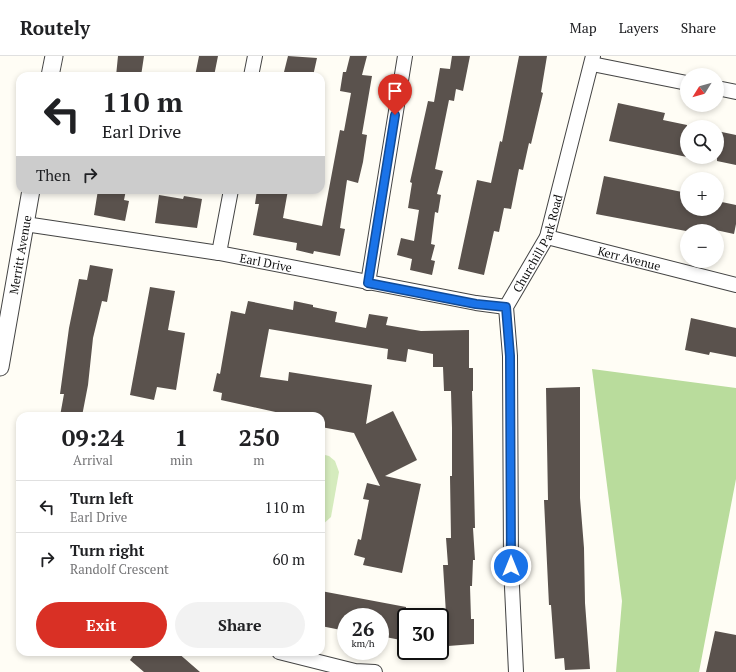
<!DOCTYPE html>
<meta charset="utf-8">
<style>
:root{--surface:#fff;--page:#f2f2f2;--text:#202124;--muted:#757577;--line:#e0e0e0;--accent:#d93025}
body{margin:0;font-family:"PT Serif",serif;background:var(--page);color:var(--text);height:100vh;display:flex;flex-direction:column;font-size:15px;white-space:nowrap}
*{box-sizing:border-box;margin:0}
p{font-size:13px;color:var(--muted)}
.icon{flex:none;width:22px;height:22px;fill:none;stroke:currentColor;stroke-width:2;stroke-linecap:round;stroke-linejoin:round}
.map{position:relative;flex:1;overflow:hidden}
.side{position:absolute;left:16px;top:356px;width:309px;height:244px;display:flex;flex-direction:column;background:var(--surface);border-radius:12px;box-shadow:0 2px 6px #0003}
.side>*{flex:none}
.hud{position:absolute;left:16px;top:16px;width:309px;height:122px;border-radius:12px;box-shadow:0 2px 6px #0003;background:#fff;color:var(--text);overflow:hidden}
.needle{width:26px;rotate:233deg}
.tools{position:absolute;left:680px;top:12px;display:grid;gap:8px}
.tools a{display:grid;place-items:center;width:44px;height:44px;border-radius:50%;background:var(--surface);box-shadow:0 2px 6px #0003;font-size:20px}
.speed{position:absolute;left:337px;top:552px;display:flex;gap:8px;font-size:20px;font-weight:700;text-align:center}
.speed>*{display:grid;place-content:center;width:52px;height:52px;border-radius:50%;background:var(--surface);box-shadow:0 2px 6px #0003;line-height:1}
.speed small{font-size:10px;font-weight:400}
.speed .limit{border:2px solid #111;border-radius:6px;background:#fff;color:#111}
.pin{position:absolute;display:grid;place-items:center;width:34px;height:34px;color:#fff;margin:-41px -17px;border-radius:50% 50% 50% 0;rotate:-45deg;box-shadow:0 0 4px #0007}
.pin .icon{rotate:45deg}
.me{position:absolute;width:44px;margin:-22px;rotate:0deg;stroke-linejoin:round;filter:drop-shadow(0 0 3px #0008)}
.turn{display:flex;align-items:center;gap:14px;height:84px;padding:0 20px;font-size:18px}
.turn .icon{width:52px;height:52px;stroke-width:2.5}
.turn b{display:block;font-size:28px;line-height:34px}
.then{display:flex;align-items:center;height:38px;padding:0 20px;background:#0003;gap:8px;font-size:15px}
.eta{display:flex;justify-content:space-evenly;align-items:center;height:68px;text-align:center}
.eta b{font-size:24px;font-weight:800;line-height:28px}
.cta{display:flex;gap:8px;margin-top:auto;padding:8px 20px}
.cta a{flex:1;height:46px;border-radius:24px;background:var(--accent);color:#fff;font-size:16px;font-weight:800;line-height:46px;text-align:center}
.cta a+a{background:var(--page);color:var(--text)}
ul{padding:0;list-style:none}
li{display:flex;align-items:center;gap:12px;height:52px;padding:0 20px;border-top:1px solid var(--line)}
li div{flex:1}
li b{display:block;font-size:15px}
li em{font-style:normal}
header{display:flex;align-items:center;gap:24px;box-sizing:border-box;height:56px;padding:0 20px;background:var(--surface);border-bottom:1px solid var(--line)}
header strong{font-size:19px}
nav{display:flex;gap:22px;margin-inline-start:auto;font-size:14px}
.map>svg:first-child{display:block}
.green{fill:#d5ebbd}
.forest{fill:#b9dc9c}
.building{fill:#5a524d}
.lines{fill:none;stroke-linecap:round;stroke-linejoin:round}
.minor-casing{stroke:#444;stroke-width:16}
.tertiary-casing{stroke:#444;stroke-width:19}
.minor{stroke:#fff;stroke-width:14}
.tertiary{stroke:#fff;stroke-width:17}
.route-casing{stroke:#114b97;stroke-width:10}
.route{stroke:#1a73e8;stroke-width:7}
.labels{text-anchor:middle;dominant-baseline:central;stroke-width:4;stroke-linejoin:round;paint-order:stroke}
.street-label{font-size:12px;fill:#111;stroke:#fff}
</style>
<header>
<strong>Routely</strong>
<nav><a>Map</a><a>Layers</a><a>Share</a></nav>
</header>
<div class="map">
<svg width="736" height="616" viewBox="0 0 736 616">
<rect width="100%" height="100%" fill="#fffdf5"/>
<!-- green -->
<path class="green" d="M 321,398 L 329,400 L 335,405 L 339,416 L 331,461 L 321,470 Z"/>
<!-- forest -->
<path class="forest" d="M 592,313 L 736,332 L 736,423 L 699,616 L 616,616 L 622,545 Z"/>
<!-- building -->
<path class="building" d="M 118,0 L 144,0 L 141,20 L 116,20 Z
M 199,0 L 218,0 L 214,20 L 195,20 Z
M 288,0 L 317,2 L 313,20 L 283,20 Z
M 350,0 L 367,0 L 362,19 L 372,20 L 362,78 L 367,79 L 363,106 L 358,127 L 347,124 L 340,172 L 345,173 L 340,200 L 314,195 L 313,198 L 296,194 L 297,187 L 253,179 L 259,148 L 255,148 L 257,134 L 288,134 L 283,162 L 322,170 L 340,74 L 344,75 L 351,37 L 340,35 L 343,16 L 346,16 Z
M 452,0 L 470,0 L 463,35 L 456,33 L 454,45 L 449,44 L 435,113 L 443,115 L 437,138 L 441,139 L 438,157 L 435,156 L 431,188 L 435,189 L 431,204 L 435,205 L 432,219 L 410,214 L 412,203 L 397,199 L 401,182 L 414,185 L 419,154 L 408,152 L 412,127 L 410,126 L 428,45 L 434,46 L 440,12 L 450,13 Z
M 519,0 L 547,0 L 541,36 L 543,37 L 531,88 L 529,87 L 523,114 L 519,113 L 511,153 L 504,152 L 499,176 L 494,175 L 484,219 L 458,213 L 477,124 L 491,127 L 500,85 L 502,86 Z
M 618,47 L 665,57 L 663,64 L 687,69 L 687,101 L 609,85 Z
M 717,75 L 736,79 L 736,109 L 717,105 Z
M 604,120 L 687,137 L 687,153 L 717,153 L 717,145 L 736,149 L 736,168 L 734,178 L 702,171 L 701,175 L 686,175 L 596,158 Z
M 98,134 L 126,134 L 124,144 L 129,145 L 125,165 L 94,159 Z
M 159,139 L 183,143 L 184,140 L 202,143 L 197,172 L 155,167 Z
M 90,209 L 113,213 L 107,246 L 102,245 L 93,282 L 88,329 L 82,360 L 60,360 L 64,338 L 60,338 L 69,272 L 79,223 L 87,224 Z
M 150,231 L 175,235 L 168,274 L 185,277 L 176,334 L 157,331 L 154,344 L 130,339 Z
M 248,245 L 293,254 L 294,245 L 313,249 L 313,251 L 337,256 L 335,266 L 366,272 L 369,258 L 388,261 L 386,269 L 421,275 L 469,274 L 469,312 L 473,312 L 473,335 L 472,335 L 475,472 L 473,472 L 475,504 L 473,504 L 472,530 L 470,530 L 471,563 L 474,563 L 474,588 L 448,590 L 443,509 L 448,509 L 446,482 L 451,482 L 450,420 L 452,420 L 452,372 L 451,335 L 444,335 L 443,311 L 433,311 L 433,298 L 408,293 L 406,306 L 387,303 L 388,293 L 269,273 L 260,321 L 288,325 L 289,316 L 372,329 L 366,368 L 393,355 L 417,404 L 385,420 L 421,428 L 402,517 L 363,509 L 365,502 L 354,499 L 358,483 L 361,484 L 369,444 L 363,443 L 367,427 L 380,430 L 354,377 L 321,371 L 321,360 L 280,360 L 280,357 L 221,344 L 222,337 L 213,335 L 217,317 L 220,318 L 231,255 L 245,258 Z
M 691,262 L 736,272 L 736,301 L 710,296 L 709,299 L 685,294 Z
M 580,331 L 580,442 L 584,492 L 585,547 L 590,613 L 565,614 L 564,602 L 555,603 L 551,549 L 549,549 L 544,444 L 548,444 L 546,332 Z
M 321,535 L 406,551 L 406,585 L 380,580 L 380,561 L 346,561 L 346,575 L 321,570 Z
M 715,575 L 736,579 L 736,616 L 706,616 Z
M 136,596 L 177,596 L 200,616 L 144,616 L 130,604 Z"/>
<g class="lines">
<!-- minor casing -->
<g class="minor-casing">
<g id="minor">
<path d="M 592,8 L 687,27"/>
<path d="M 251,20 L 255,0"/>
<path d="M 717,32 L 736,36"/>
<path id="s1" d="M 25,168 L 219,197 L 476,247 L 506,251"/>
<path id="s2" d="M 547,181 L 736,229"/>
<path d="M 219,197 L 231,134"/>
<path d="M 368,227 L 405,0"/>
<path d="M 279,596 L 355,615 L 375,616"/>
<path id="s3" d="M 516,616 L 511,510 L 510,300 L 506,251 L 547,181 L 593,0"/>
</g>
</g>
<!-- tertiary casing -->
<g class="tertiary-casing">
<g id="tertiary">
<path d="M 50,20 L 54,0"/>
<path id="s4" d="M 0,311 L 31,134"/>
</g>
</g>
<!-- minor -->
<use href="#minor" class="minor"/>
<!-- tertiary -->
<use href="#tertiary" class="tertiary"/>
</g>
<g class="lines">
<!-- route casing -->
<g class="route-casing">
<path id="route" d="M 395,59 L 368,227 L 476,248 L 506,251 L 510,300 L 511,510"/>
</g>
<!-- route -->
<use href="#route" class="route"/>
</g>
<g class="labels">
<!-- street labels -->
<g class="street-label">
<text stroke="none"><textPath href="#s3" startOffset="437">Churchill Park Road</textPath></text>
<text stroke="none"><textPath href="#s4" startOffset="114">Merritt Avenue</textPath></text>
<text stroke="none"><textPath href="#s2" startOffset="85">Kerr Avenue</textPath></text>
<text stroke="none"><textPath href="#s1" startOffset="244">Earl Drive</textPath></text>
</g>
</g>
</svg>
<div class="tools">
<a><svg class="needle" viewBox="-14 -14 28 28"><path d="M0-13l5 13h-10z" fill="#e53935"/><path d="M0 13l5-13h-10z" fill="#757577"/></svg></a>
<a><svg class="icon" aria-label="search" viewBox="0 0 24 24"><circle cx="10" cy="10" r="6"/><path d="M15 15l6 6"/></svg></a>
<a>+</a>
<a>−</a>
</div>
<div class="speed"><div>26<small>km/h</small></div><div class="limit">30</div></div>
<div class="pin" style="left:395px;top:59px;background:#d93025"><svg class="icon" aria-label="arrive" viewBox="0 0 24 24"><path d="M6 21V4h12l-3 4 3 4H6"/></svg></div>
<svg class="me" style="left:511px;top:510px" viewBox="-20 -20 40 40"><circle r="17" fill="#1a73e8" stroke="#fff" stroke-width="3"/><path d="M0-11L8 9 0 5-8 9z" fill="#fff"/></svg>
<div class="hud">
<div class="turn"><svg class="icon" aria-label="left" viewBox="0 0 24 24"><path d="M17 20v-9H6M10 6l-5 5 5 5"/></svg><div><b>110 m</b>Earl Drive</div></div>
<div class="then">Then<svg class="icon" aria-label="right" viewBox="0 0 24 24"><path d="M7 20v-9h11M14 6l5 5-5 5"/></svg></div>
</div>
<section class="side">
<div class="eta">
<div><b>09:24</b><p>Arrival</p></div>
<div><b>1</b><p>min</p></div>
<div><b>250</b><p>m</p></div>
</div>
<ul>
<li><svg class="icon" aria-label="left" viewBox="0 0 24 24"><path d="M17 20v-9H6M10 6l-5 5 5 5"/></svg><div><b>Turn left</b><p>Earl Drive</p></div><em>110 m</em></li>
<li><svg class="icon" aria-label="right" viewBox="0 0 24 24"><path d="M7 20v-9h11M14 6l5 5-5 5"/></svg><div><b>Turn right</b><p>Randolf Crescent</p></div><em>60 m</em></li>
</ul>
<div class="cta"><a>Exit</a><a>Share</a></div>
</section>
</div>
